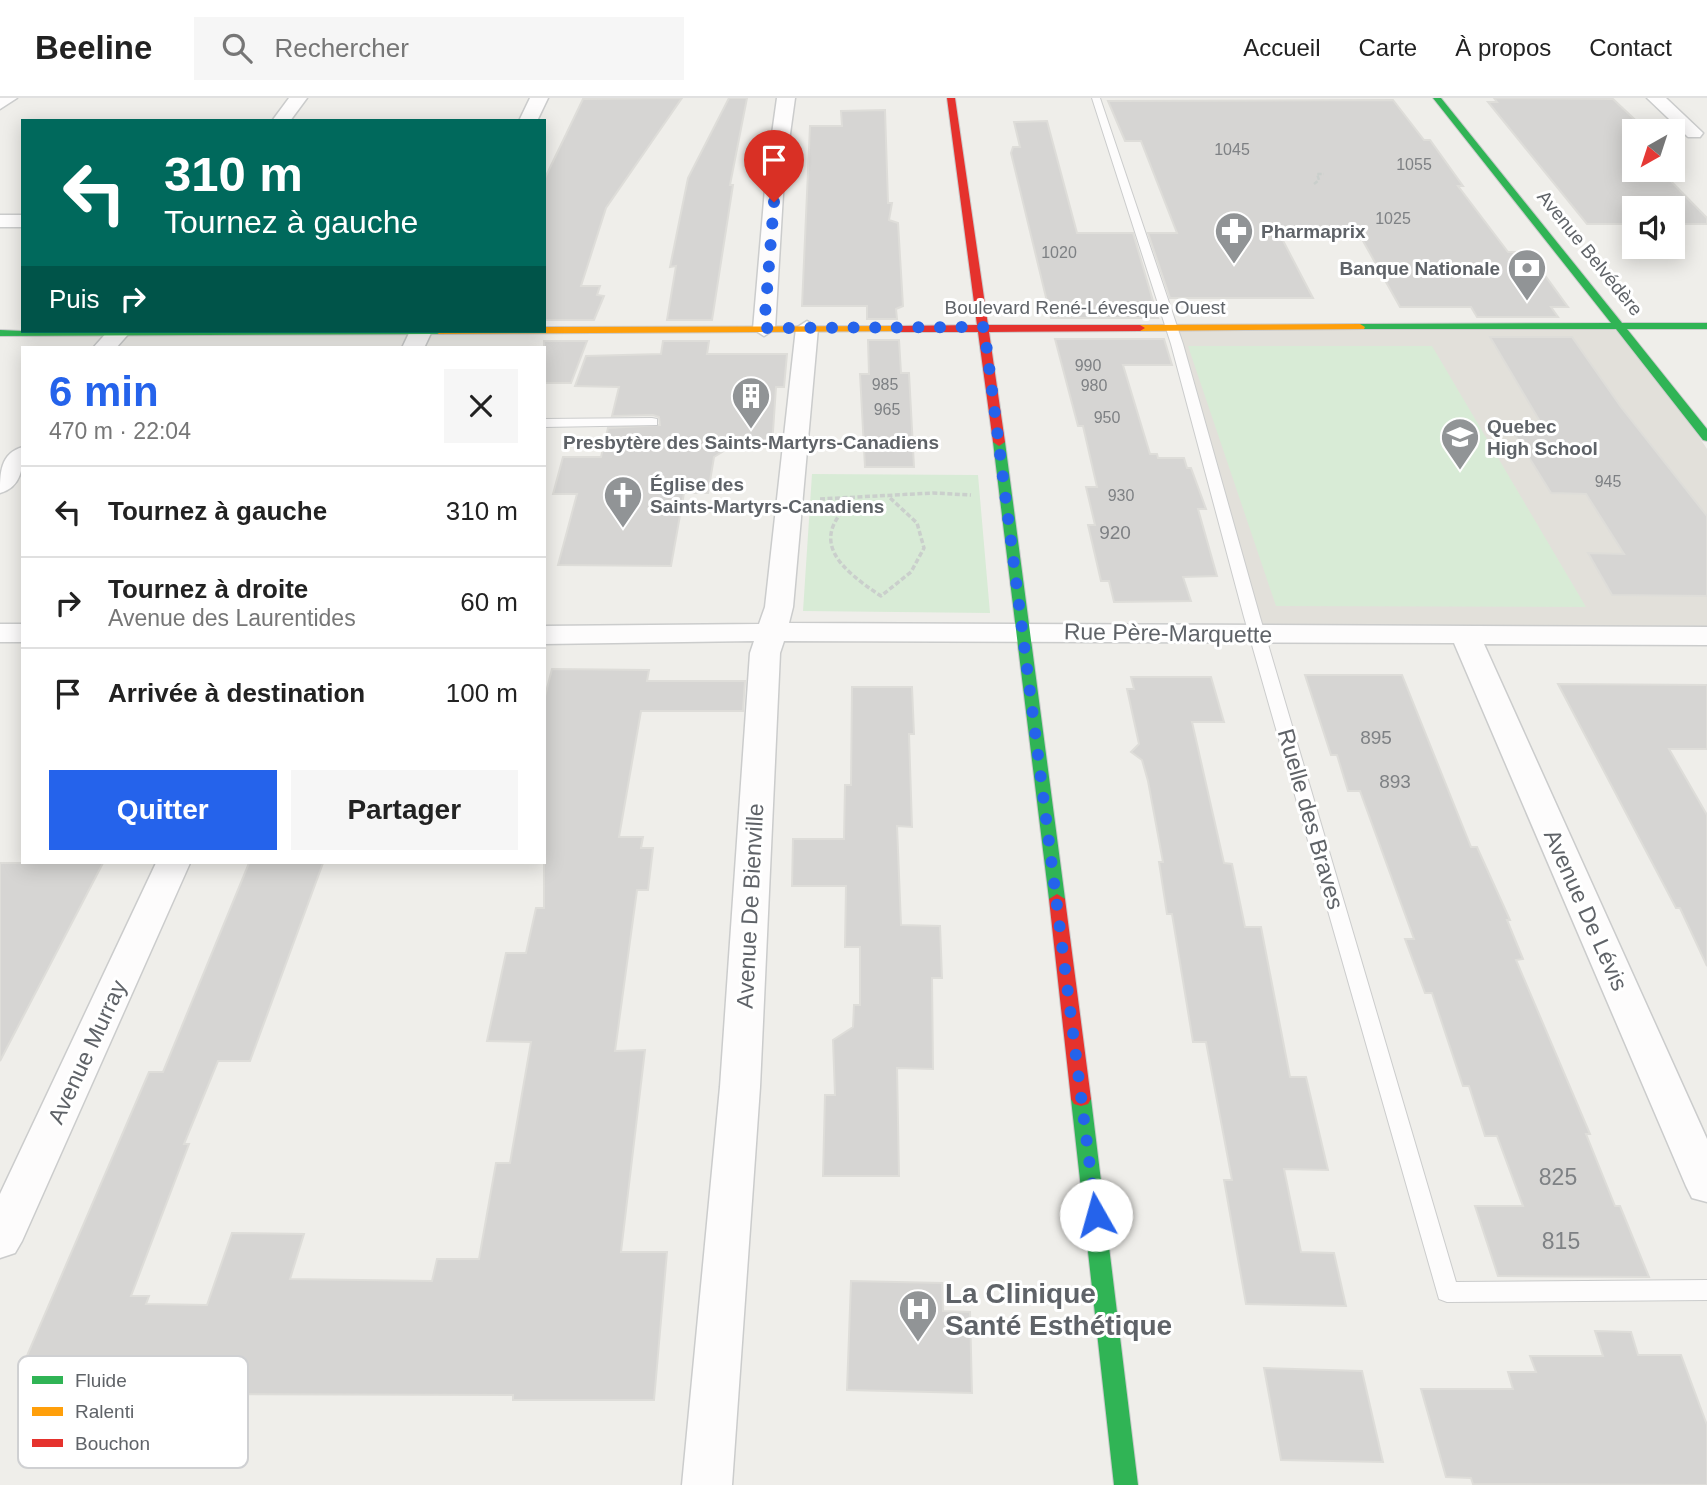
<!DOCTYPE html>
<html lang="fr">
<meta charset="utf-8">
<style>
:root{--surface:#fff;--page:#f6f6f6;--text:#222;--muted:#767676;--line:#e0e0e0;--accent:#2563eb}
body{margin:0;font-family:Helvetica,sans-serif;background:var(--page);color:var(--text);height:100vh;display:flex;flex-direction:column;font-size:26px;white-space:nowrap}
*{box-sizing:border-box;margin:0}
p{font-size:23px;color:var(--muted)}
.icon{flex:none;width:38px;height:38px;fill:none;stroke:currentColor;stroke-width:2;stroke-linecap:round;stroke-linejoin:round}
.map{position:relative;flex:1;overflow:hidden}
.sheet{position:absolute;left:21px;top:248px;width:525px;height:518px;display:flex;flex-direction:column;background:var(--surface);border-radius:0px;box-shadow:0 4px 18px #0003}
.sheet>*{flex:none}
.hud{position:absolute;left:21px;top:21px;width:525px;height:214px;border-radius:0px;box-shadow:0 4px 18px #0003;background:#00695c;color:#fff;overflow:hidden}
.needle{width:46px;rotate:219deg}
.tools{position:absolute;left:1622px;top:21px;display:grid;gap:14px}
.tools a{display:grid;place-items:center;width:63px;height:63px;border-radius:0px;background:var(--surface);box-shadow:0 4px 18px #0003;font-size:35px}
.pin{position:absolute;display:grid;place-items:center;width:60px;height:60px;color:#fff;margin:-72px -30px;border-radius:50% 50% 50% 0;rotate:-45deg;box-shadow:0 0 7px #0007}
.pin .icon{rotate:45deg}
.me{position:absolute;width:77px;margin:-38px;rotate:353deg;stroke-linejoin:round;filter:drop-shadow(0 0 5px #0008)}
.turn{display:flex;align-items:center;gap:24px;height:147px;padding:0 28px;font-size:32px}
.turn .icon{width:91px;height:91px;stroke-width:2.5}
.turn b{display:block;font-size:49px;line-height:60px}
.then{display:flex;align-items:center;height:66px;padding:0 28px;background:#0003;gap:14px;font-size:26px}
.round{display:grid;place-items:center;flex:none;width:74px;height:74px;border-radius:0px;background:var(--page)}
.overview{display:flex;align-items:center;justify-content:space-between;height:119px;padding:0 28px}
h1{font-size:42px;font-weight:700;line-height:52px;color:var(--accent)}
.action{display:flex;gap:14px;margin-top:auto;padding:14px 28px}
.action a{flex:1;height:80px;border-radius:0px;background:var(--accent);color:#fff;font-size:28px;font-weight:700;line-height:80px;text-align:center}
.action a+a{background:var(--page);color:var(--text)}
ul{padding:0;list-style:none}
li{display:flex;align-items:center;gap:21px;height:91px;padding:0 28px;border-top:2px solid var(--line)}
li div{flex:1}
li b{display:block;font-size:26px}
li em{font-style:normal}
header{display:flex;align-items:center;gap:42px;box-sizing:border-box;height:98px;padding:0 35px;background:var(--surface);border-bottom:2px solid var(--line)}
header strong{font-size:33px}
nav{display:flex;gap:38px;margin-inline-start:auto;font-size:24px}
.search{width:490px;height:63px;background:var(--page);display:flex;align-items:center;gap:18px;box-sizing:border-box;padding:0 24px;border-radius:0px;color:var(--muted);font-size:26px}
.map>svg:first-child{display:block}
.education{fill:#e2e0da}
.green{fill:#d8ebd6}
.building{fill:#d6d5d3;stroke:#deddd9;stroke-width:2}
.lines{fill:none;stroke-linecap:round;stroke-linejoin:round}
.lane-casing{stroke:#cbcccc;stroke-width:2}
.street-casing{stroke:#cbcccc;stroke-width:3}
.fast-casing{stroke:#cacacb;stroke-width:2}
.slow-casing{stroke:#cacacb;stroke-width:2}
.jam-casing{stroke:#cacacb;stroke-width:2}
.path-far1{stroke:#cacfcc;stroke-width:2.5;stroke-dasharray:4.5 2;stroke-linecap:butt}
.path{stroke:#cacfcc;stroke-width:3.5;stroke-dasharray:5 2.5;stroke-linecap:butt}
.lane{fill:#fdfcfc;fill-rule:evenodd}
.street{fill:#fdfcfc;fill-rule:evenodd}
.fast{fill:#30b455;fill-rule:evenodd}
.slow{fill:#ff9f0a;fill-rule:evenodd}
.jam{fill:#e5322d;fill-rule:evenodd}
.route{stroke:#2563eb;stroke-width:12;stroke-dasharray:0 21.6}
.labels{text-anchor:middle;dominant-baseline:central;stroke-width:6;stroke-linejoin:round;paint-order:stroke}
.far-number-label{font-size:16px;fill:#7e8184}
.far-poi-label{font-size:19px;font-weight:bold;fill:#5f6368;stroke:#fff;text-anchor:start}
.far-street-label{font-size:19px;fill:#5f6368;stroke:#fff}
.number-label{font-size:19px;fill:#7e8184}
.street-label{font-size:23px;fill:#5f6368;stroke:#fff}
.near-number-label{font-size:23px;fill:#7e8184}
.near-poi-label{font-size:28px;font-weight:bold;fill:#5f6368;stroke:#fff;text-anchor:start}
.key{fill:#fff;stroke:#cfd0d2;stroke-width:2}
.key-label{font-size:19px;fill:#5f6368}
</style>
<header>
<strong>Beeline</strong>
<div class="search"><svg class="icon" aria-label="search" viewBox="0 0 24 24"><circle cx="10" cy="10" r="6"/><path d="M15 15l6 6"/></svg>Rechercher</div>
<nav><a>Accueil</a><a>Carte</a><a>À propos</a><a>Contact</a></nav>
</header>
<div class="map">
<svg width="1707" height="1387" viewBox="0 0 1707 1387">
<rect width="100%" height="100%" fill="#efeeea"/>
<!-- education -->
<path class="education" d="M 1622,228 L 1657,273 L 1707,351 L 1707,528 L 1258,536 L 1172,231 Z"/>
<!-- green -->
<path class="green" d="M 1188,248 L 1432,248 L 1586,509 L 1276,508 Z
M 812,376 L 978,377 L 990,515 L 803,513 Z"/>
<!-- building -->
<path class="building" d="M 682,0 L 606,110 L 581,188 L 600,188 L 597,197 L 604,198 L 594,222 L 544,222 L 544,82 L 583,1 Z
M 729,0 L 747,0 L 730,87 L 733,87 L 712,222 L 667,222 L 676,168 L 670,169 L 688,80 Z
M 1494,0 L 1613,1 L 1647,33 L 1634,33 L 1634,72 L 1660,72 L 1707,120 L 1707,126 L 1673,126 L 1673,110 L 1634,110 L 1634,126 L 1587,126 L 1488,4 L 1497,4 Z
M 1393,2 L 1424,42 L 1430,42 L 1463,88 L 1458,88 L 1508,154 L 1528,154 L 1568,209 L 1551,209 L 1558,219 L 1477,219 L 1471,209 L 1400,209 L 1358,134 L 1278,133 L 1313,200 L 1170,200 L 1148,135 L 1177,135 L 1141,43 L 1125,43 L 1108,3 Z
M 885,12 L 888,105 L 892,105 L 889,122 L 898,125 L 903,208 L 896,211 L 897,221 L 867,221 L 867,208 L 802,208 L 810,28 L 842,28 L 841,13 Z
M 1047,23 L 1077,135 L 1133,135 L 1158,220 L 1051,220 L 1011,55 L 1013,49 L 1020,49 L 1014,24 Z
M 1490,239 L 1572,239 L 1621,309 L 1707,418 L 1707,498 L 1612,497 L 1588,455 L 1624,456 L 1586,396 L 1551,395 L 1512,332 L 1545,332 Z
M 1055,241 L 1164,241 L 1172,267 L 1123,267 L 1150,356 L 1157,356 L 1158,360 L 1184,360 L 1187,370 L 1191,370 L 1206,411 L 1198,411 L 1217,478 L 1183,479 L 1191,503 L 1114,504 L 1109,483 L 1101,483 L 1088,427 L 1095,427 L 1086,389 L 1097,389 L 1083,328 L 1078,328 Z
M 868,242 L 899,242 L 901,275 L 909,275 L 914,369 L 865,369 L 860,276 L 869,276 Z
M 544,243 L 587,243 L 571,285 L 544,285 Z
M 663,243 L 709,243 L 707,256 L 787,256 L 784,289 L 776,289 L 772,348 L 732,348 L 714,359 L 708,395 L 684,395 L 671,468 L 558,467 L 577,396 L 553,396 L 563,359 L 601,359 L 608,330 L 660,327 L 659,319 L 653,317 L 612,318 L 619,289 L 575,288 L 586,258 L 661,256 Z
M 552,571 L 649,572 L 647,583 L 745,583 L 743,613 L 641,613 L 619,739 L 643,739 L 641,750 L 653,750 L 648,792 L 637,792 L 615,953 L 645,952 L 621,1154 L 667,1154 L 654,1302 L 513,1302 L 513,1297 L 176,1296 L 183,1276 L 20,1274 L 149,974 L 163,974 L 249,765 L 323,765 L 250,963 L 218,963 L 184,1046 L 189,1046 L 131,1198 L 149,1198 L 146,1206 L 207,1207 L 232,1135 L 304,1136 L 290,1181 L 432,1183 L 437,1161 L 479,1161 L 496,1065 L 510,1065 L 531,944 L 487,943 L 506,855 L 526,855 L 536,810 L 544,810 L 544,602 Z
M 1305,577 L 1402,577 L 1471,749 L 1477,749 L 1510,822 L 1507,822 L 1523,861 L 1516,862 L 1590,1036 L 1586,1036 L 1615,1108 L 1620,1108 L 1649,1179 L 1498,1178 L 1475,1108 L 1523,1108 L 1497,1038 L 1485,1038 L 1469,988 L 1463,988 L 1432,895 L 1425,895 L 1405,841 L 1414,841 L 1360,693 L 1348,693 L 1337,657 L 1331,657 Z
M 1131,579 L 1211,579 L 1224,624 L 1192,624 L 1224,765 L 1232,766 L 1245,829 L 1261,829 L 1290,979 L 1306,979 L 1328,1072 L 1284,1071 L 1301,1154 L 1334,1155 L 1346,1208 L 1246,1206 L 1224,1082 L 1232,1082 L 1206,944 L 1193,944 L 1172,816 L 1167,816 L 1159,764 L 1163,764 L 1148,683 L 1142,662 L 1131,654 L 1139,646 L 1127,591 L 1134,591 Z
M 1558,586 L 1707,587 L 1707,651 L 1669,651 L 1707,717 L 1707,868 L 1680,810 L 1676,810 Z
M 852,589 L 912,589 L 914,636 L 909,636 L 912,729 L 897,728 L 901,827 L 940,828 L 942,880 L 932,880 L 933,971 L 897,970 L 899,1078 L 823,1078 L 825,997 L 835,997 L 833,942 L 853,929 L 854,907 L 860,907 L 860,849 L 845,849 L 846,788 L 792,788 L 793,741 L 844,741 L 845,687 L 851,687 Z
M 0,765 L 103,765 L 0,963 Z
M 851,1183 L 942,1185 L 943,1213 L 970,1214 L 972,1295 L 847,1292 Z
M 1595,1233 L 1631,1234 L 1638,1257 L 1681,1257 L 1707,1327 L 1707,1387 L 1473,1386 L 1471,1380 L 1446,1379 L 1421,1291 L 1513,1291 L 1508,1274 L 1536,1274 L 1530,1258 L 1603,1258 Z
M 1264,1270 L 1362,1273 L 1383,1364 L 1281,1362 Z"/>
<g class="lines">
<!-- lane casing -->
<g class="lane-casing">
<path id="lane" d="M 1092,0 L 1100,0 L 1183,246 L 1260,519 L 1456,1184 L 1707,1182 L 1707,1202 L 1447,1204 L 1439,1201 L 1244,519 L 1171,246 Z
M 652,320 L 657,321 L 657,327 L 544,329 L 544,321 Z"/>
</g>
<!-- street casing -->
<g class="street-casing">
<path id="street" d="M 0,0 L 17,0 L 0,11 Z
M 289,0 L 307,0 L 290,23 L 272,23 Z
M 530,0 L 548,0 L 537,23 L 519,23 Z
M 777,0 L 795,0 L 784,79 L 775,231 L 764,238 L 753,231 L 766,79 Z
M 1647,0 L 1666,0 L 1703,35 L 1700,39 L 1688,39 Z
M 0,117 L 23,117 L 23,129 L 0,129 Z
M 807,223 L 818,230 L 793,509 L 789,525 L 1707,529 L 1707,547 L 1484,546 L 1707,1041 L 1707,1104 L 1692,1100 L 1686,1088 L 1454,545 L 784,543 L 780,555 L 760,989 L 732,1387 L 682,1387 L 720,989 L 750,555 L 754,543 L 544,546 L 544,528 L 759,526 L 765,509 L 796,230 Z
M 108,233 L 131,233 L 116,250 L 93,250 Z
M 410,233 L 432,233 L 424,250 L 402,250 Z
M 23,349 C 23,369 22,389 0,395 C 0,376 0,355 23,349 Z
M 0,526 L 23,526 L 23,544 L 0,544 Z
M 156,765 L 190,765 L 22,1143 L 15,1155 L 0,1160 L 0,1096 Z"/>
</g>
<!-- fast casing -->
<g class="fast-casing">
<path id="fast" d="M 1433,0 L 1441,0 L 1622,225 L 1707,225 L 1707,231 L 1627,231 L 1707,331 L 1707,343 L 1703,342 L 1616,231 L 1356,231 L 1355,229 L 1360,226 L 1611,225 Z
M 0,232 L 23,233 L 444,233 L 439,236 L 0,238 Z
M 999,340 L 1005,344 L 1065,801 L 1057,806 L 1049,801 L 993,344 Z
M 1081,994 L 1088,996 L 1091,1001 L 1138,1387 L 1114,1387 L 1071,1001 L 1074,996 Z"/>
</g>
<!-- slow casing -->
<g class="slow-casing">
<path id="slow" d="M 1360,226 L 1365,229 L 1364,231 L 1140,233 L 1135,230 L 1140,227 Z
M 898,228 L 903,231 L 902,233 L 439,236 L 434,233 L 544,233 L 544,229 Z"/>
</g>
<!-- jam casing -->
<g class="jam-casing">
<path id="jam" d="M 947,0 L 955,0 L 988,227 L 1140,227 L 1145,230 L 1140,233 L 989,234 L 1005,344 L 999,348 L 993,344 L 978,234 L 898,234 L 893,231 L 898,228 L 977,227 Z
M 1057,796 L 1065,801 L 1091,1001 L 1088,1006 L 1081,1008 L 1074,1006 L 1071,1001 L 1049,801 Z"/>
</g>
<!-- path-far1 -->
<path class="path-far1" d="M 1314,86 L 1319,82 L 1317,76 L 1324,76"/>
<!-- path -->
<path class="path" d="M 820,401 L 933,395 L 971,397
M 853,403 C 806,443 842,472 881,498 L 911,474 L 924,450 L 917,425 L 888,398"/>
<!-- lane -->
<use href="#lane" class="lane"/>
<!-- street -->
<use href="#street" class="street"/>
<!-- fast -->
<use href="#fast" class="fast"/>
<!-- slow -->
<use href="#slow" class="slow"/>
<!-- jam -->
<use href="#jam" class="jam"/>
</g>
<g class="lines">
<!-- route -->
<path class="route" d="M 774,104 L 764,230 L 984,229 L 1096,1117"/>
</g>
<!-- icons -->
<defs>
<g id="pharmacy-pin" transform="scale(2.0125)"><path d="M0 17L-7.5 6A9.5 9.5 0 1 1 7.5 6Z" fill="#919496" stroke="#fff"/><path d="M-2-6h4v4h4v4h-4v4h-4v-4h-4v-4h4Z" fill="#fff"/></g>
<g id="bank-pin" transform="scale(2.0125)"><path d="M0 17L-7.5 6A9.5 9.5 0 1 1 7.5 6Z" fill="#919496" stroke="#fff"/><path d="M-6-4H6V4H-6ZM0-2.3a2.3 2.3 0 1 0 0 4.6a2.3 2.3 0 1 0 0-4.6Z" fill="#fff"/></g>
<g id="building-pin" transform="scale(2.0125)"><path d="M0 17L-7.5 6A9.5 9.5 0 1 1 7.5 6Z" fill="#919496" stroke="#fff"/><path d="M-4-6H4V6H1V3H-1V6H-4ZM-2.5-4.3h1.7v1.8h-1.7ZM.8-4.3h1.7v1.8H.8ZM-2.5-1h1.7V.8h-1.7ZM.8-1h1.7V.8H.8Z" fill="#fff"/></g>
<g id="school-pin" transform="scale(2.0125)"><path d="M0 17L-7.5 6A9.5 9.5 0 1 1 7.5 6Z" fill="#919496" stroke="#fff"/><path d="M0-5L7-2L0 1L-7-2ZM-4 1L0 2.5L4 1V4Q0 6-4 4Z" fill="#fff"/></g>
<g id="church-pin" transform="scale(2.0125)"><path d="M0 17L-7.5 6A9.5 9.5 0 1 1 7.5 6Z" fill="#919496" stroke="#fff"/><path d="M-1.2-6h2.4v3.5h3.3v2.4h-3.3V6h-2.4V-.1h-3.3v-2.4h3.3Z" fill="#fff"/></g>
<g id="hospital-pin" transform="scale(2.0125)"><path d="M0 17L-7.5 6A9.5 9.5 0 1 1 7.5 6Z" fill="#919496" stroke="#fff"/><path d="M-5-5h3v3.5h4V-5h3V5h-3V1.5h-4V5h-3Z" fill="#fff"/></g>
</defs>
<g fill-rule="evenodd">
<use href="#pharmacy-pin" x="1234" y="133"/>
<use href="#bank-pin" x="1527" y="170"/>
<use href="#building-pin" x="751" y="298"/>
<use href="#school-pin" x="1460" y="339"/>
<use href="#church-pin" x="623" y="397"/>
<use href="#hospital-pin" x="918" y="1211"/>
</g>
<g class="labels">
<!-- far-number labels -->
<g class="far-number-label">
<text x="1232" y="51">1045</text>
<text x="1414" y="66">1055</text>
<text x="1393" y="120">1025</text>
<text x="1059" y="154">1020</text>
<text x="1088" y="267">990</text>
<text x="885" y="286">985</text>
<text x="1094" y="287">980</text>
<text x="887" y="311">965</text>
<text x="1107" y="319">950</text>
<text x="1608" y="383">945</text>
<text x="1121" y="397">930</text>
</g>
<!-- far-poi labels -->
<g class="far-poi-label">
<text x="1261" y="133">Pharmaprix</text>
<text x="1500" y="170" text-anchor="end">Banque Nationale</text>
<text x="1487" y="328">Quebec<tspan x="1487" dy="22">High School</tspan></text>
<text x="751" y="344" text-anchor="middle">Presbytère des Saints-Martyrs-Canadiens</text>
<text x="650" y="386">Église des<tspan x="650" dy="22">Saints-Martyrs-Canadiens</tspan></text>
</g>
<!-- far-street labels -->
<g class="far-street-label">
<text transform="translate(1590 155) rotate(51)">Avenue Belvédère</text>
<text x="1085" y="209">Boulevard René-Lévesque Ouest</text>
</g>
<!-- number labels -->
<g class="number-label">
<text x="1115" y="434">920</text>
<text x="1376" y="639">895</text>
<text x="1395" y="683">893</text>
</g>
<!-- street labels -->
<g class="street-label">
<text transform="translate(1168 535) rotate(1)">Rue Père-Marquette</text>
<text transform="translate(1311 721) rotate(74)">Ruelle des Braves</text>
<text transform="translate(750 808) rotate(-87)">Avenue De Bienville</text>
<text transform="translate(1586 812) rotate(66)">Avenue De Lévis</text>
<text transform="translate(87 954) rotate(-65)">Avenue Murray</text>
</g>
<!-- near-number labels -->
<g class="near-number-label">
<text x="1558" y="1079">825</text>
<text x="1561" y="1143">815</text>
</g>
<!-- near-poi labels -->
<g class="near-poi-label">
<text x="945" y="1195">La Clinique<tspan x="945" dy="32">Santé Esthétique</tspan></text>
</g>
</g>
<!-- legend -->
<rect x="18" y="1258" width="230" height="112" rx="10" class="key"/>
<rect x="32" y="1278" width="31" height="8" fill="#30b455"/>
<rect x="32" y="1309" width="31" height="9" fill="#ff9f0a"/>
<rect x="32" y="1341" width="31" height="8" fill="#e5322d"/>
<g class="key-label">
<text x="75" y="1289">Fluide</text>
<text x="75" y="1320">Ralenti</text>
<text x="75" y="1352">Bouchon</text>
</g>
</svg>
<div class="tools">
<a><svg class="needle" viewBox="-14 -14 28 28"><path d="M0-13l5 13h-10z" fill="#e53935"/><path d="M0 13l5-13h-10z" fill="#767676"/></svg></a>
<a><svg class="icon" aria-label="sound" viewBox="0 0 24 24"><path d="M4 9h4l5-4v14l-5-4H4zM17 9q2 3 0 6"/></svg></a>
</div>
<div class="pin" style="left:774px;top:104px;background:#d93025"><svg class="icon" aria-label="arrive" viewBox="0 0 24 24"><path d="M6 21V4h12l-3 4 3 4H6"/></svg></div>
<svg class="me" style="left:1096px;top:1117px" viewBox="-20 -20 40 40"><circle r="19" fill="#fff"/><path d="M0-13L10 11 0 6-10 11z" fill="#2563eb"/></svg>
<div class="hud">
<div class="turn"><svg class="icon" aria-label="left" viewBox="0 0 24 24"><path d="M17 20v-9H6M10 6l-5 5 5 5"/></svg><div><b>310 m</b>Tournez à gauche</div></div>
<div class="then">Puis<svg class="icon" aria-label="right" viewBox="0 0 24 24"><path d="M7 20v-9h11M14 6l5 5-5 5"/></svg></div>
</div>
<section class="sheet">
<div class="overview"><div><h1>6 min</h1><p>470 m · 22:04</p></div><a class="round"><svg class="icon" aria-label="close" viewBox="0 0 24 24"><path d="M6 6l12 12M18 6L6 18"/></svg></a></div>
<ul>
<li><svg class="icon" aria-label="left" viewBox="0 0 24 24"><path d="M17 20v-9H6M10 6l-5 5 5 5"/></svg><div><b>Tournez à gauche</b></div><em>310 m</em></li>
<li><svg class="icon" aria-label="right" viewBox="0 0 24 24"><path d="M7 20v-9h11M14 6l5 5-5 5"/></svg><div><b>Tournez à droite</b><p>Avenue des Laurentides</p></div><em>60 m</em></li>
<li><svg class="icon" aria-label="arrive" viewBox="0 0 24 24"><path d="M6 21V4h12l-3 4 3 4H6"/></svg><div><b>Arrivée à destination</b></div><em>100 m</em></li>
</ul>
<div class="action"><a>Quitter</a><a>Partager</a></div>
</section>
</div>
